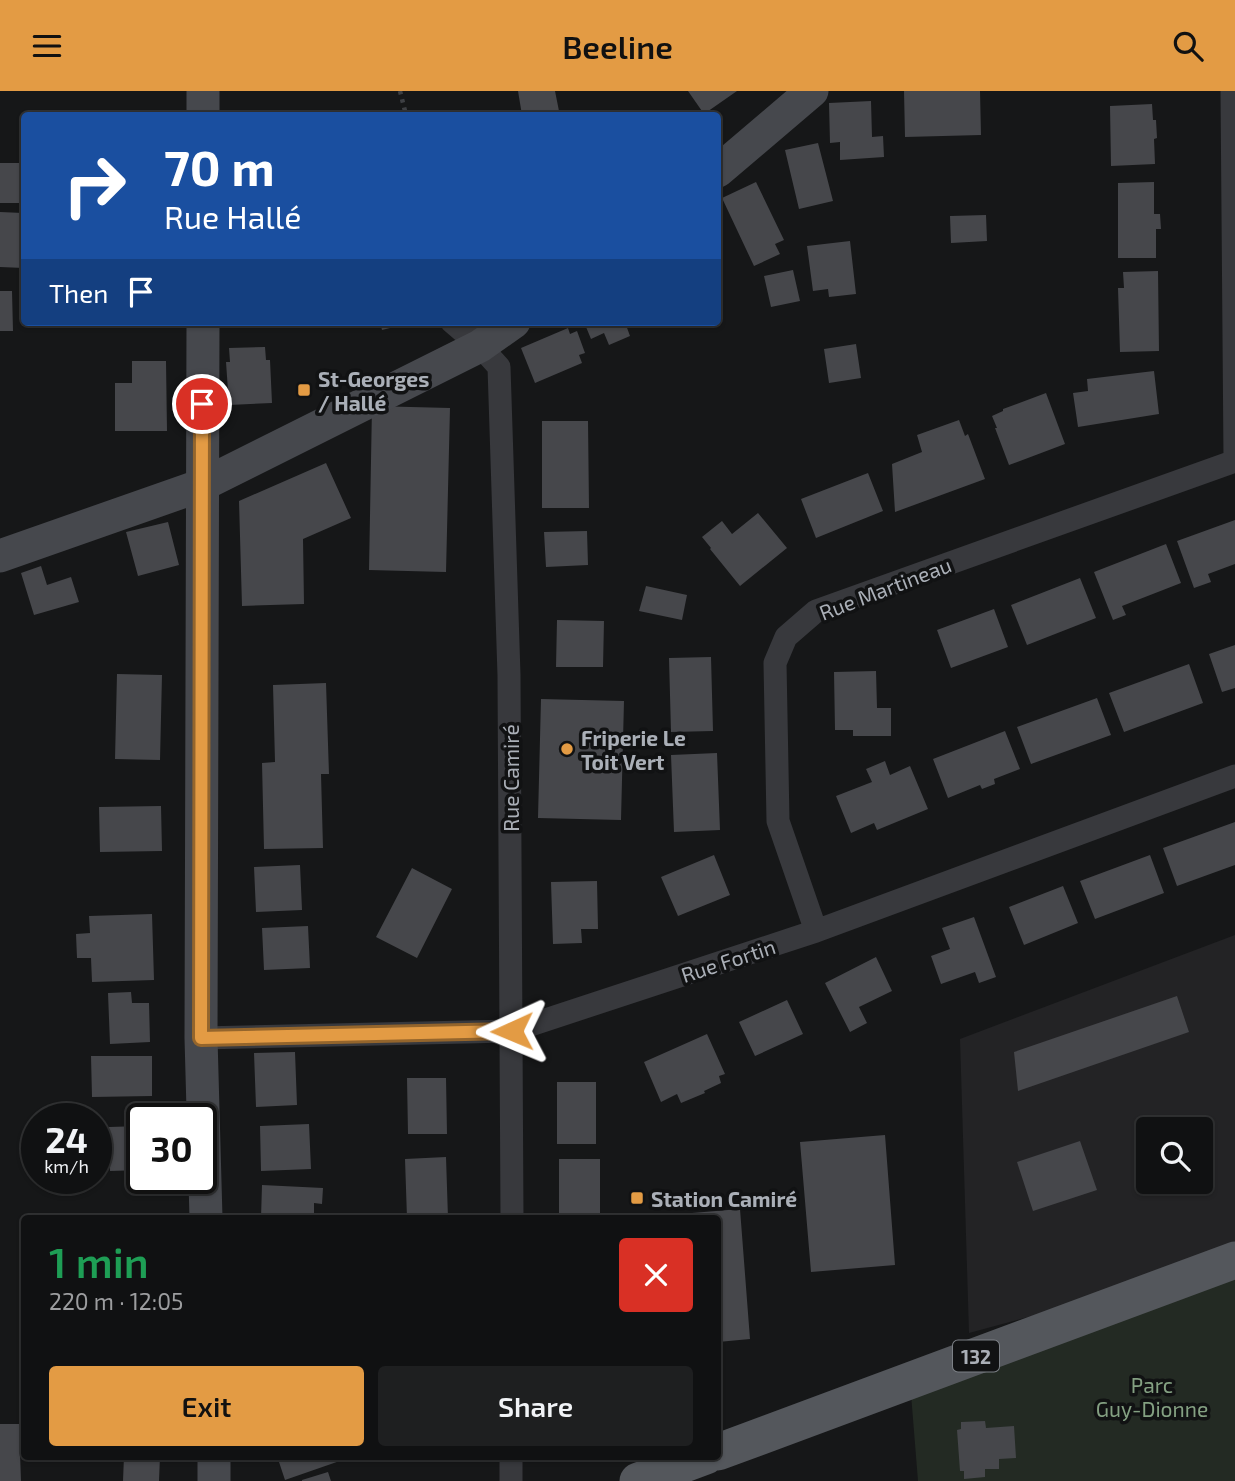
<!DOCTYPE html>
<meta charset="utf-8">
<style>
:root{--surface:#101112;--page:#1e1f20;--text:#f1f3f6;--muted:#9c9d9f;--line:#303132;--accent:#e39b44}
body{margin:0;font-family:"Exo 2",sans-serif;background:var(--page);color:var(--text);height:100vh;display:flex;flex-direction:column;font-size:26px;white-space:nowrap}
*{box-sizing:border-box;margin:0}
p{font-size:23px;color:var(--muted)}
.icon{flex:none;width:38px;height:38px;fill:none;stroke:currentColor;stroke-width:2;stroke-linecap:round;stroke-linejoin:round}
.map{position:relative;flex:1;overflow:hidden}
.panel{position:absolute;left:21px;top:1124px;width:700px;height:245px;display:flex;flex-direction:column;background:var(--surface);border-radius:7px;box-shadow:0 2px 5px #0004,0 0 0 2px var(--line)}
.panel>*{flex:none}
.guide{position:absolute;left:21px;top:21px;width:700px;height:214px;border-radius:7px;box-shadow:0 2px 5px #0004,0 0 0 2px var(--line);background:#1a4fa0;color:#fff;overflow:hidden}
.fabs{position:absolute;left:1136px;top:1026px;display:grid;gap:14px}
.fabs a{display:grid;place-items:center;width:77px;height:77px;border-radius:7px;background:var(--surface);box-shadow:0 2px 5px #0004,0 0 0 2px var(--line);font-size:35px}
.speed{position:absolute;left:21px;top:1012px;display:flex;gap:14px;font-size:35px;font-weight:700;text-align:center}
.speed>*{display:grid;place-content:center;width:91px;height:91px;border-radius:50%;background:var(--surface);box-shadow:0 2px 5px #0004,0 0 0 2px var(--line);line-height:1}
.speed small{font-size:18px;font-weight:400}
.speed .limit{border:4px solid #111;border-radius:10px;background:#fff;color:#111}
.pin{position:absolute;display:grid;place-items:center;width:60px;height:60px;color:#fff;margin:-30px;border:4px solid #fff;border-radius:50%;box-shadow:0 2px 7px #0007}
.me{position:absolute;width:77px;margin:-38px;rotate:269deg;stroke-linejoin:round;filter:drop-shadow(0 0 5px #0008)}
.turn{display:flex;align-items:center;gap:24px;height:147px;padding:0 28px;font-size:32px}
.turn .icon{width:91px;height:91px;stroke-width:2.5}
.turn b{display:block;font-size:49px;line-height:60px}
.then{display:flex;align-items:center;height:66px;padding:0 28px;background:#0003;gap:14px;font-size:26px}
.round{display:grid;place-items:center;flex:none;width:74px;height:74px;border-radius:7px;background:var(--page)}
.head{display:flex;align-items:center;justify-content:space-between;height:119px;padding:0 28px}
h1{font-size:42px;font-weight:600;line-height:52px;color:#1e9e55}
.button{display:flex;gap:14px;margin-top:auto;padding:14px 28px}
.button a{flex:1;height:80px;border-radius:7px;background:var(--accent);color:#111;font-size:28px;font-weight:600;line-height:80px;text-align:center}
.button a+a{background:var(--page);color:var(--text)}
header{display:flex;justify-content:space-between;align-items:center;height:91px;padding:0 28px;background:var(--accent);color:#111;font-size:32px;font-weight:600}
.map>svg:first-child{display:block}
.built{fill:#232325;fill-rule:evenodd}
.green{fill:#232a23}
.building{fill:#46474b}
.lines{fill:none;stroke-linecap:round;stroke-linejoin:round}
.path{stroke:#3e4044;stroke-width:4.5;stroke-dasharray:3.5 5;stroke-linecap:butt}
.street{stroke:#38393d;stroke-width:23}
.secondary{stroke:#46484d;stroke-width:33}
.primary{stroke:#54575c;stroke-width:37}
.route-casing{stroke:#94652c;stroke-width:18}
.route{stroke:#e39b44;stroke-width:12}
.poi-dot{fill:#e39b44;stroke:#111213;stroke-width:2.5}
.labels{text-anchor:middle;dominant-baseline:central;stroke-width:7;stroke-linejoin:round;paint-order:stroke}
.shield{fill:#111213;stroke:#7c8086;stroke-width:2}
.shield-label{font-size:19px;font-weight:bold;fill:#aaafb7}
.poi-label{font-size:21px;font-weight:bold;fill:#aaafb7;stroke:#111213;text-anchor:start}
.street-label{font-size:21px;fill:#aaafb7;stroke:#111213}
.park-label{font-size:21px;fill:#84a082;stroke:#111213}
</style>
<header><svg class="icon" aria-label="menu" viewBox="0 0 24 24"><path d="M4 6h16M4 12h16M4 18h16"/></svg>Beeline<svg class="icon" aria-label="search" viewBox="0 0 24 24"><circle cx="10" cy="10" r="6"/><path d="M15 15l6 6"/></svg></header>
<div class="map">
<svg width="1235" height="1390" viewBox="0 0 1235 1390">
<rect width="100%" height="100%" fill="#161718"/>
<!-- built -->
<path class="built" d="M 1235,844 L 1235,1170 L 969,1242 L 960,948 ZM 1148,1038 L 1200,1038 L 1200,1090 L 1148,1090 Z"/>
<!-- green -->
<path class="green" d="M 1235,1185 L 1235,1390 L 918,1390 L 911,1303 Z"/>
<!-- building -->
<path class="building" d="M 518,0 L 555,0 L 559,20 L 537,24 L 522,24 Z
M 688,0 L 737,0 L 704,23 Z
M 904,0 L 980,0 L 981,44 L 905,46 Z
M 871,10 L 872,46 L 883,45 L 884,66 L 840,69 L 840,51 L 830,52 L 829,12 Z
M 1152,13 L 1153,29 L 1156,29 L 1157,47 L 1154,48 L 1155,73 L 1111,75 L 1110,15 Z
M 818,52 L 833,110 L 799,118 L 785,59 Z
M 0,72 L 24,72 L 24,112 L 0,112 Z
M 756,91 L 784,149 L 775,153 L 780,163 L 754,175 L 722,107 Z
M 1154,91 L 1154,123 L 1160,123 L 1161,138 L 1156,138 L 1156,167 L 1118,167 L 1118,92 Z
M 0,121 L 23,122 L 24,177 L 0,176 Z
M 986,124 L 987,150 L 951,152 L 950,125 Z
M 850,150 L 856,203 L 829,206 L 828,198 L 813,200 L 807,155 Z
M 793,179 L 800,210 L 771,216 L 764,185 Z
M 1158,180 L 1159,260 L 1120,261 L 1118,197 L 1124,197 L 1123,181 Z
M 0,200 L 12,200 L 13,240 L 0,240 Z
M 115,231 L 162,231 L 162,236 L 115,236 Z
M 380,231 L 410,231 L 410,232 L 382,239 Z
M 584,231 L 633,231 L 626,234 L 630,245 L 609,254 L 604,242 L 591,248 Z
M 568,237 L 570,243 L 577,240 L 585,262 L 579,264 L 582,272 L 535,292 L 521,257 Z
M 856,253 L 861,287 L 829,292 L 824,258 Z
M 265,256 L 266,269 L 270,269 L 272,312 L 229,314 L 226,271 L 230,271 L 229,257 Z
M 132,270 L 166,270 L 167,340 L 115,340 L 115,292 L 132,292 Z
M 1154,280 L 1159,323 L 1078,336 L 1073,302 L 1088,300 L 1087,288 Z
M 1046,302 L 1065,353 L 1009,374 L 995,337 L 997,337 L 992,325 L 1003,320 L 1003,318 Z
M 372,315 L 450,317 L 446,481 L 369,479 Z
M 959,329 L 965,345 L 968,343 L 985,388 L 895,421 L 892,373 L 922,361 L 917,344 Z
M 542,330 L 588,330 L 589,417 L 542,417 Z
M 326,372 L 351,427 L 303,448 L 304,513 L 242,515 L 239,410 Z
M 868,382 L 883,420 L 816,447 L 801,408 Z
M 758,422 L 787,457 L 740,495 L 710,458 L 711,457 L 702,446 L 722,430 L 732,443 Z
M 1235,429 L 1235,473 L 1208,483 L 1211,491 L 1194,497 L 1177,450 Z
M 168,431 L 179,474 L 138,485 L 126,441 Z
M 587,440 L 588,474 L 546,476 L 544,441 Z
M 1166,453 L 1181,492 L 1122,515 L 1126,524 L 1113,529 L 1094,481 Z
M 41,475 L 47,494 L 71,486 L 79,511 L 34,524 L 21,482 Z
M 1080,487 L 1096,527 L 1027,554 L 1011,514 Z
M 646,495 L 687,504 L 682,529 L 639,520 Z
M 994,518 L 1008,556 L 951,577 L 937,539 Z
M 557,529 L 604,530 L 603,576 L 556,576 Z
M 1235,554 L 1235,597 L 1222,601 L 1209,563 Z
M 711,566 L 713,640 L 671,641 L 669,567 Z
M 1189,573 L 1203,612 L 1124,641 L 1109,602 Z
M 876,580 L 877,617 L 891,617 L 891,645 L 853,645 L 853,639 L 835,639 L 834,581 Z
M 117,583 L 162,584 L 160,669 L 115,668 Z
M 326,592 L 329,683 L 321,683 L 323,757 L 264,758 L 262,672 L 275,671 L 273,594 Z
M 1097,607 L 1111,644 L 1031,673 L 1017,636 Z
M 541,608 L 624,610 L 621,729 L 538,727 Z
M 1005,640 L 1020,678 L 994,688 L 995,693 L 982,698 L 980,694 L 948,707 L 933,668 Z
M 717,662 L 720,739 L 674,741 L 671,664 Z
M 885,670 L 890,684 L 910,675 L 928,718 L 877,739 L 874,732 L 851,742 L 836,705 L 872,691 L 866,678 Z
M 161,715 L 162,760 L 100,761 L 99,716 Z
M 1235,731 L 1235,774 L 1177,795 L 1163,757 Z
M 714,764 L 730,804 L 678,825 L 661,786 Z
M 1150,764 L 1164,802 L 1095,828 L 1080,790 Z
M 300,774 L 302,819 L 256,821 L 254,776 Z
M 412,777 L 452,798 L 417,867 L 376,846 Z
M 597,790 L 598,838 L 581,838 L 582,852 L 553,853 L 551,791 Z
M 1063,795 L 1078,832 L 1024,854 L 1009,816 Z
M 152,823 L 154,889 L 92,891 L 91,867 L 77,867 L 76,843 L 90,842 L 89,825 Z
M 974,826 L 996,886 L 979,892 L 975,881 L 941,893 L 931,865 L 950,858 L 942,837 Z
M 308,835 L 310,877 L 264,879 L 262,837 Z
M 876,866 L 892,900 L 859,916 L 867,932 L 850,941 L 825,892 Z
M 131,901 L 132,912 L 149,912 L 150,951 L 110,953 L 108,902 Z
M 1177,905 L 1189,941 L 1018,1000 L 1014,961 Z
M 787,909 L 803,943 L 755,965 L 739,931 Z
M 707,943 L 725,983 L 719,985 L 721,992 L 704,1000 L 705,1002 L 681,1012 L 677,1003 L 661,1011 L 644,971 Z
M 295,961 L 297,1014 L 256,1016 L 254,962 Z
M 91,965 L 152,965 L 152,1005 L 92,1006 Z
M 407,987 L 446,987 L 447,1043 L 408,1043 Z
M 557,991 L 596,991 L 596,1053 L 557,1053 Z
M 309,1033 L 311,1078 L 261,1080 L 260,1035 Z
M 142,1035 L 142,1079 L 110,1080 L 109,1036 Z
M 885,1044 L 895,1174 L 811,1181 L 800,1051 Z
M 1080,1050 L 1097,1099 L 1033,1120 L 1017,1071 Z
M 446,1066 L 448,1127 L 407,1127 L 405,1068 Z
M 559,1068 L 600,1068 L 600,1127 L 559,1127 Z
M 1156,1090 L 1192,1090 L 1192,1091 L 1161,1102 Z
M 262,1094 L 323,1097 L 322,1113 L 314,1112 L 314,1127 L 261,1127 Z
M 740,1118 L 750,1248 L 718,1251 L 718,1127 L 656,1127 L 656,1125 Z
M 985,1330 L 986,1337 L 1014,1335 L 1016,1367 L 999,1368 L 999,1378 L 985,1378 L 985,1386 L 964,1388 L 964,1380 L 960,1380 L 957,1339 L 961,1338 L 961,1331 Z
M 0,1333 L 19,1333 L 21,1390 L 0,1390 Z
M 124,1365 L 160,1365 L 159,1390 L 123,1390 Z
M 277,1365 L 354,1365 L 285,1389 Z
M 328,1381 L 331,1390 L 302,1390 L 302,1389 Z"/>
<g class="lines">
<!-- path -->
<path class="path" d="M 400,0 L 406,24"/>
<!-- street -->
<path class="street" d="M 1232,0 L 1235,368
M 452,231 L 480,255 L 499,276 L 509,584 L 512,1127
M 816,840 L 778,730 L 775,572 L 786,546 L 816,520 L 1235,370
M 201,947 L 512,940 L 816,840 L 1235,685
M 511,1390 L 511,1365"/>
<!-- secondary -->
<path class="secondary" d="M 203,24 L 203,0
M 718,80 L 812,0
M 203,231 L 201,947 L 206,1127
M 0,465 L 202,394 L 480,255 L 514,231
M 214,1365 L 214,1390"/>
<!-- primary -->
<path class="primary" d="M 718,1361 L 1235,1169
M 638,1390 L 706,1365"/>
</g>
<g class="lines">
<!-- route casing -->
<g class="route-casing">
<path id="route" d="M 202,313 L 201,947 L 512,940"/>
</g>
<!-- route -->
<use href="#route" class="route"/>
</g>
<!-- markers -->
<g class="poi-dot">
<rect x="297" y="292" width="14" height="14" rx="3.5"/>
<circle cx="567" cy="658" r="7"/>
<rect x="630" y="1100" width="14" height="14" rx="3.5"/>
</g>
<g class="labels">
<!-- shield labels -->
<rect class="shield" x="953" y="1249.5" width="46" height="31" rx="5"/>
<g class="shield-label">
<text x="976" y="1265">132</text>
</g>
<!-- poi labels -->
<g class="poi-label">
<text x="318" y="287">St-Georges<tspan x="318" dy="24">/ Hallé</tspan></text>
<text x="581" y="646">Friperie Le<tspan x="581" dy="24">Toit Vert</tspan></text>
<text x="651" y="1107">Station Camiré</text>
</g>
<!-- street labels -->
<g class="street-label">
<text transform="translate(885 497) rotate(-21)">Rue Martineau</text>
<text transform="translate(510 687) rotate(-90)">Rue Camiré</text>
<text transform="translate(728 869) rotate(-18)">Rue Fortin</text>
</g>
<!-- park labels -->
<g class="park-label">
<text x="1152" y="1293">Parc<tspan x="1152" dy="24">Guy-Dionne</tspan></text>
</g>
</g>
</svg>
<div class="fabs">
<a><svg class="icon" aria-label="search" viewBox="0 0 24 24"><circle cx="10" cy="10" r="6"/><path d="M15 15l6 6"/></svg></a>
</div>
<div class="speed"><div>24<small>km/h</small></div><div class="limit">30</div></div>
<div class="pin" style="left:202px;top:313px;background:#d93025"><svg class="icon" aria-label="arrive" viewBox="0 0 24 24"><path d="M6 21V4h12l-3 4 3 4H6"/></svg></div>
<svg class="me" style="left:512px;top:940px" viewBox="-20 -20 40 40"><path d="M0-17L14 15 0 8-14 15z" fill="#e39b44" stroke="#fff" stroke-width="4"/></svg>
<div class="guide">
<div class="turn"><svg class="icon" aria-label="right" viewBox="0 0 24 24"><path d="M7 20v-9h11M14 6l5 5-5 5"/></svg><div><b>70 m</b>Rue Hallé</div></div>
<div class="then">Then<svg class="icon" aria-label="arrive" viewBox="0 0 24 24"><path d="M6 21V4h12l-3 4 3 4H6"/></svg></div>
</div>
<section class="panel">
<div class="head"><div><h1>1 min</h1><p>220 m · 12:05</p></div><a class="round" style="background:#d93025;color:#fff"><svg class="icon" aria-label="close" viewBox="0 0 24 24"><path d="M6 6l12 12M18 6L6 18"/></svg></a></div>
<div class="button"><a>Exit</a><a>Share</a></div>
</section>
</div>
